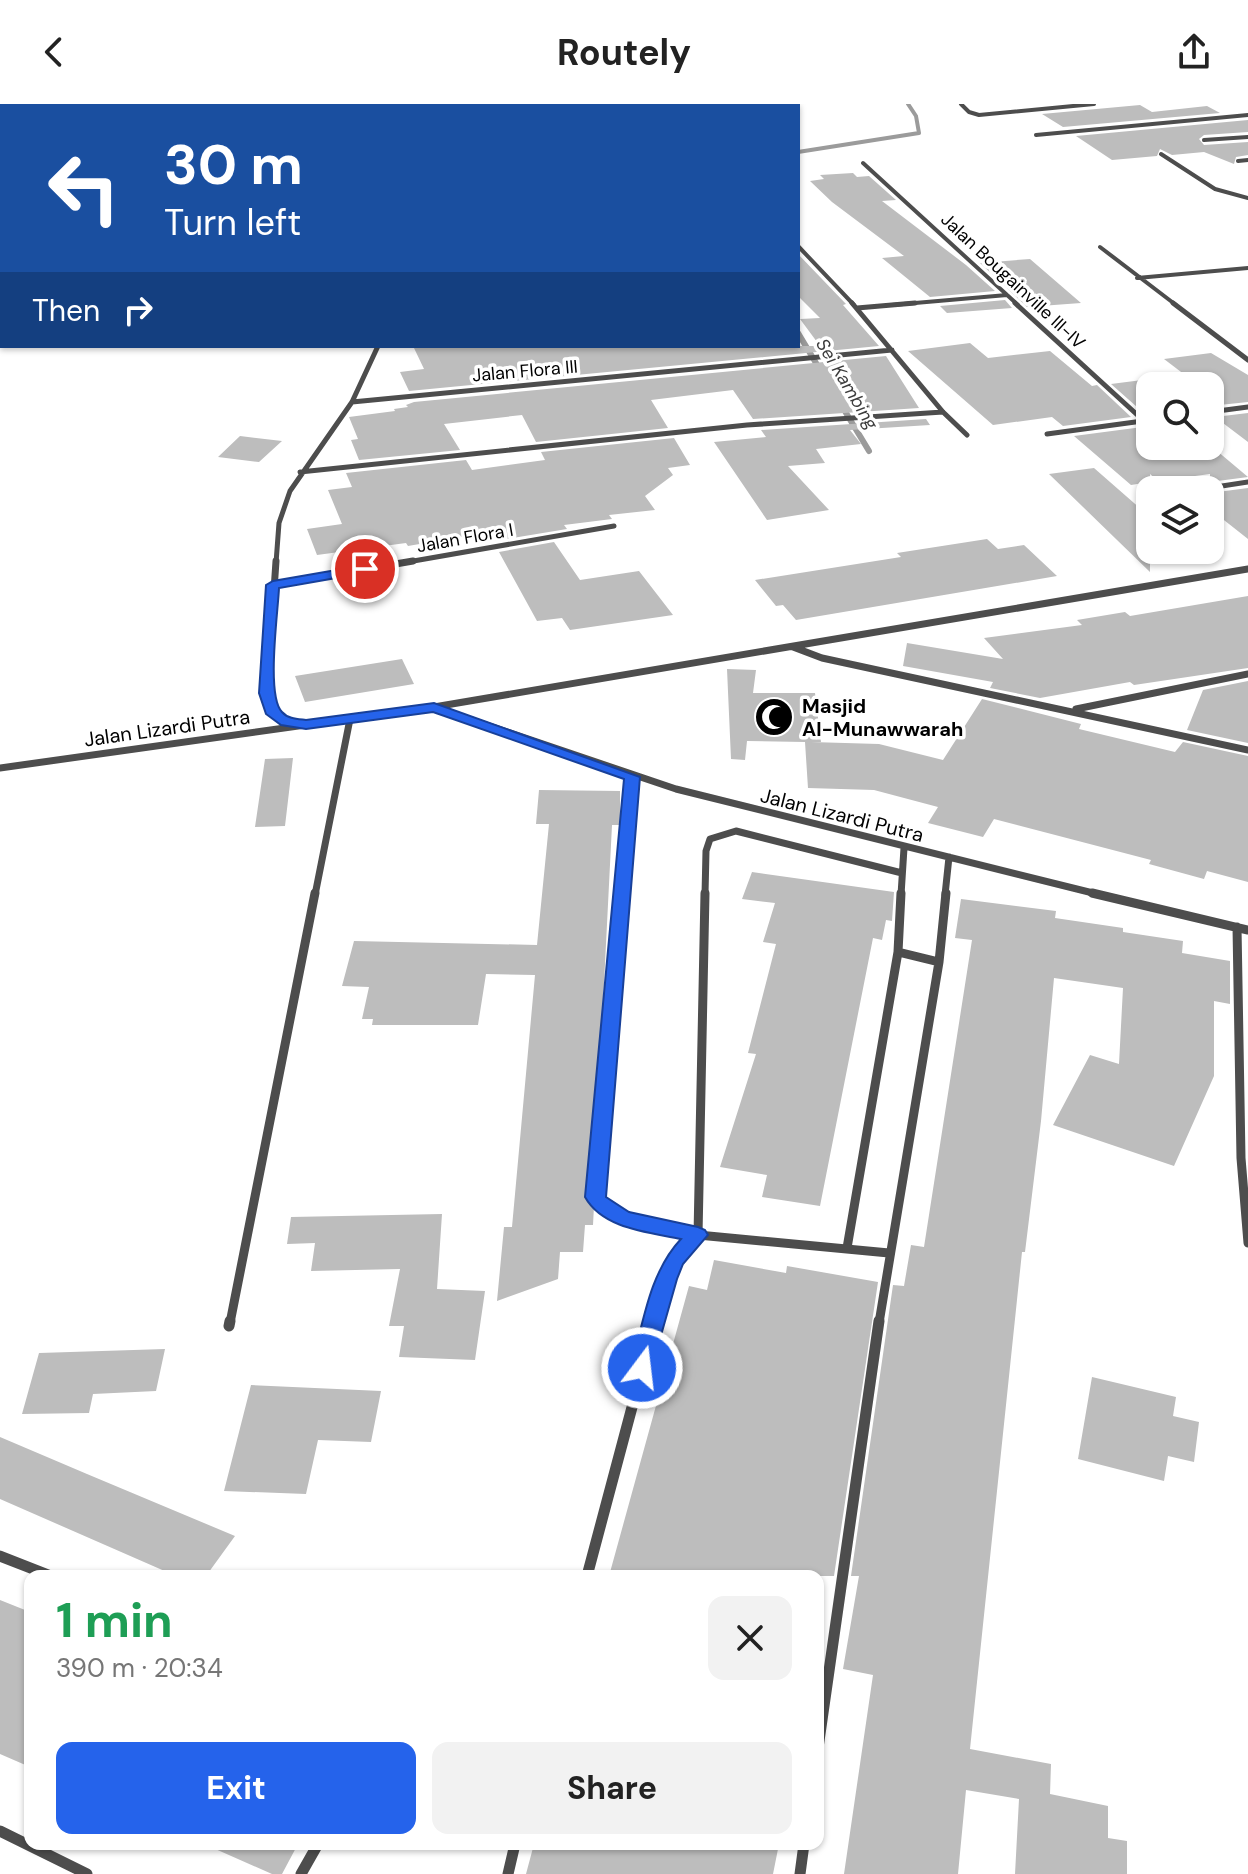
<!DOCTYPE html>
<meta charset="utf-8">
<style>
:root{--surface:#fff;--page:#f2f2f2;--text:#222;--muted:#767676;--accent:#2563eb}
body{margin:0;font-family:"DM Sans",sans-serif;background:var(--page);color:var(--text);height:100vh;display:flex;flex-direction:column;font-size:30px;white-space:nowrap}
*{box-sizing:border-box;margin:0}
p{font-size:26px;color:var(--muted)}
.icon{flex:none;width:44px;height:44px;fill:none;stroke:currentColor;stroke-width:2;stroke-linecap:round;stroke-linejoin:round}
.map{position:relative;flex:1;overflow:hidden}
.panel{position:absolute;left:24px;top:1466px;width:800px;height:280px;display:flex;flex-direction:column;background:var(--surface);border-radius:16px;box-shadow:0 2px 6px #0004}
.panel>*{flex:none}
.banner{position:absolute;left:0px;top:0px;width:800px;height:244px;box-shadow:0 2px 6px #0004;background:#1a4fa0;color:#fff;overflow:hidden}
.fabs{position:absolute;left:1136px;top:268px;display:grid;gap:16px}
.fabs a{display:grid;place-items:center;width:88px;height:88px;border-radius:16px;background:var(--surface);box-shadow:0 2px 6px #0004;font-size:40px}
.pin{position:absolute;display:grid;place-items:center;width:68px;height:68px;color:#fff;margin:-34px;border:4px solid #fff;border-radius:50%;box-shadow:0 2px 8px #0007}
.me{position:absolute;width:88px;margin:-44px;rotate:15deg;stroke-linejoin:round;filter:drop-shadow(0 0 6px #0008)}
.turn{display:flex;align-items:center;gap:28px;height:168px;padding:0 32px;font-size:36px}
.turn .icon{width:104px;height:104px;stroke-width:2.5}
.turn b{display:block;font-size:56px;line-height:68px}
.then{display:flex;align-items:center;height:76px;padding:0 32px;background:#0003;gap:16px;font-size:30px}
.round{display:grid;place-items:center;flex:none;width:84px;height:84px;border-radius:16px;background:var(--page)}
.overview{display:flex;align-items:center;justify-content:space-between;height:136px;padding:0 32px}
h1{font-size:48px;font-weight:700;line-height:60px;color:#1e9e55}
.action{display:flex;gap:16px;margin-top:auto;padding:16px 32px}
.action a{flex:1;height:92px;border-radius:16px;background:var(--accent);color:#fff;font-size:32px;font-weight:700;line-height:92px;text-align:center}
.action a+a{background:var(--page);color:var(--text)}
header{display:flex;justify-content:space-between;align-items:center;height:104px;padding:0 32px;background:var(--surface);font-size:36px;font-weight:700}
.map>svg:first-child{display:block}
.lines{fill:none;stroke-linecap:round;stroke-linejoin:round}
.stream-far1{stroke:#9b9b9b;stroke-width:4}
.stream{stroke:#9b9b9b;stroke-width:6}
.building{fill:#bdbdbd}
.minor-far4{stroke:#4d4d4d;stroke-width:4}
.minor-far3{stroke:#4d4d4d;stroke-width:5}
.minor-far2{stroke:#4d4d4d;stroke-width:7}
.minor-far1{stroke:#4d4d4d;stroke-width:9}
.minor{stroke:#4d4d4d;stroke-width:11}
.route{fill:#2563eb;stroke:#184099;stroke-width:2}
.labels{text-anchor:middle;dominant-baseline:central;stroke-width:7;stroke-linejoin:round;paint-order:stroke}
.far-street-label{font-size:18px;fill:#000;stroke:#fff}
.far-water-label{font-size:18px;font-style:italic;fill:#3c3c3c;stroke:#fff}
.poi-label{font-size:20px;font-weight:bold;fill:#000;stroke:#fff;text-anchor:start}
.street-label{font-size:20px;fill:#000;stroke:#fff}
</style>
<header><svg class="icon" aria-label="back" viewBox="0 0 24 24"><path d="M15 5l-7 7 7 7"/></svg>Routely<svg class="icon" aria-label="share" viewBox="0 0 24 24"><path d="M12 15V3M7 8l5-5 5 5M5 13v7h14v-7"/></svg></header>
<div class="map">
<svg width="1248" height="1770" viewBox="0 0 1248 1770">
<rect width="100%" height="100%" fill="#fff"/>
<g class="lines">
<!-- stream-far1 -->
<path class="stream-far1" d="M 798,48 L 919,29 L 916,12 L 908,0"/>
<!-- stream -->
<path class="stream" d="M 798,229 L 822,269
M 840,299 L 869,347"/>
</g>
<!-- building -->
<path class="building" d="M 1140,1 L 1152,8 L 1207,2 L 1220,9 L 1063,23 L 1042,10 Z
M 1248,16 L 1248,28 L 1204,31 L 1199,35 L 1204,41 L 1248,38 L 1248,51 L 1236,53 L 1234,60 L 1204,48 L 1172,51 L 1160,45 L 1157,52 L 1112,56 L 1076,32 Z
M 853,69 L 857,73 L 869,72 L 896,96 L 882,97 L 966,161 L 995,187 L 930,193 L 882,154 L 904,152 L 832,98 L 810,77 L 824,75 L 820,71 Z
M 798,150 L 846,200 L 843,201 L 879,242 L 409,287 L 400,268 L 424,265 L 414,244 L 432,242 L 820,242 L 800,215 L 820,214 L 798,192 Z
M 1030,155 L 1081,199 L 1027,203 L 980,159 Z
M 1005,196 L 1012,204 L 947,209 L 940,202 Z
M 970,239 L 988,254 L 1050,247 L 1092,282 L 1097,281 L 1131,313 L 1063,322 L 1052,313 L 993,321 L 908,247 Z
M 1211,249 L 1248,271 L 1248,298 L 1210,302 L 1210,282 L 1173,282 L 1162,274 L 1185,271 L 1164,255 Z
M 886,252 L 919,304 L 753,315 L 733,286 L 651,296 L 668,324 L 536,338 L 522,311 L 444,320 L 460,346 L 359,356 L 351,336 L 358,335 L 349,313 L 395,307 L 394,305 L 408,303 L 406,301 L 414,298 Z
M 1150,275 L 1150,311 L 1146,311 L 1111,280 Z
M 1248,309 L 1248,338 L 1215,313 Z
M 926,315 L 930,321 L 850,326 L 861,340 L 816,345 L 825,359 L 788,362 L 829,406 L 767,416 L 714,338 L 766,333 L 761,326 Z
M 1150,322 L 1150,342 L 1210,341 L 1248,373 L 1210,378 L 1210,370 L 1158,377 L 1150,370 L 1150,378 L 1131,381 L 1074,332 Z
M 240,332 L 282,337 L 259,358 L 218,353 Z
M 674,334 L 690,361 L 668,364 L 673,371 L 645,392 L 655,406 L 609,411 L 612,415 L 564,421 L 567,425 L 494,437 L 489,428 L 408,442 L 406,439 L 317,451 L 307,425 L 342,420 L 328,386 L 352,383 L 346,369 L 466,356 L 472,366 L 545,356 L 541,348 Z
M 1094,364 L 1150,413 L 1150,468 L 1049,370 Z
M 1248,384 L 1248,435 L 1210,405 L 1210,389 Z
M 987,435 L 998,445 L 1024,441 L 1057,472 L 796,516 L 783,501 L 776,502 L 755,476 L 901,453 L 897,449 Z
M 554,438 L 580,476 L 639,467 L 673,511 L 570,526 L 562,514 L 537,517 L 499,448 Z
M 1248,492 L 1248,564 L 1134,581 L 1130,578 L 1040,594 L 990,584 L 993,578 L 903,562 L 907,539 L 1003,555 L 984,534 L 1082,521 L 1077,516 L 1125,508 L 1130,512 Z
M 402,555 L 414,580 L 305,598 L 295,572 Z
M 727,565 L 756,566 L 753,589 L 815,589 L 821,638 L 811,638 L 879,640 L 943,656 L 982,595 L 1081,620 L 1079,625 L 1175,648 L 1183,638 L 1248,652 L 1248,778 L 1207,767 L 1204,775 L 1149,760 L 1151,756 L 994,715 L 983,733 L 928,719 L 938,703 L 874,686 L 808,684 L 805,638 L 747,637 L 745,656 L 731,655 Z
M 1248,577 L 1248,639 L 1187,626 L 1203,586 Z
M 293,654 L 285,722 L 255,723 L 265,655 Z
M 539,686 L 620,687 L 620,721 L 612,721 L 601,939 L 588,1092 L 594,1102 L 593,1121 L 585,1121 L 583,1148 L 560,1148 L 558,1175 L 497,1197 L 504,1123 L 512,1123 L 535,871 L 486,870 L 478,921 L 372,921 L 373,915 L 362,915 L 369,883 L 342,882 L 354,837 L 537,841 L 549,720 L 536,720 Z
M 752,768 L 894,788 L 892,817 L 886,816 L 882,836 L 873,834 L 820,1102 L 762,1093 L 767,1071 L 720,1063 L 756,950 L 748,949 L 776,840 L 763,838 L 775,799 L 742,795 Z
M 961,795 L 1056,807 L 1055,814 L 1123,824 L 1123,828 L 1183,837 L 1182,849 L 1230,857 L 1230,900 L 1214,897 L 1214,972 L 1174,1062 L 1053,1021 L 1090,951 L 1119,960 L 1123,884 L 1054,874 L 1041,1017 L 1025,1148 L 1022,1148 L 970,1645 L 1051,1660 L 1050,1690 L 1108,1702 L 1108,1734 L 1127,1737 L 1127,1770 L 1015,1770 L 1019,1695 L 966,1686 L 958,1770 L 844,1770 L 873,1571 L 843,1565 L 859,1472 L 851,1472 L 893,1181 L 904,1182 L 911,1141 L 924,1143 L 972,836 L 955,834 Z
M 442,1110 L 437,1185 L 485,1187 L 475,1256 L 399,1253 L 404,1222 L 389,1222 L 400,1165 L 311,1167 L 315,1139 L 287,1140 L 291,1113 Z
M 714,1156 L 786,1169 L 787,1162 L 878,1178 L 834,1472 L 609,1472 L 689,1182 L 707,1186 Z
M 165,1245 L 156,1287 L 93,1290 L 89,1309 L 22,1310 L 39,1249 Z
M 1092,1273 L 1176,1293 L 1173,1312 L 1199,1318 L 1194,1358 L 1168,1352 L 1164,1377 L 1078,1355 Z
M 251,1281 L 381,1287 L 371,1338 L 318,1336 L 306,1390 L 224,1387 Z
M 0,1333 L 87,1370 L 235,1432 L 206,1472 L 176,1472 L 0,1395 Z
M 0,1496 L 30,1508 L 30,1663 L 0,1650 Z
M 204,1740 L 298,1740 L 282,1770 L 272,1770 Z
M 534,1740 L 779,1740 L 773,1770 L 526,1770 Z"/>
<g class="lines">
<!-- minor-far4 -->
<path class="minor-far4" d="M 961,0 L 969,8 L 979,11 L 1094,0
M 1036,31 L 1248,11
M 1204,36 L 1248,33
M 1161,50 L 1215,85 L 1248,94
M 1238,57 L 1248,56
M 863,59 L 1018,201
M 798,142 L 854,201
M 1100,143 L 1176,201
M 1137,174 L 1248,164
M 892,201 L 1007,191"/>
<!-- minor-far3 -->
<path class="minor-far3" d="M 852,199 L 943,308 L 967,331
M 1015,199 L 1144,317
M 1173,199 L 1248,256
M 857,204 L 915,199
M 352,298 L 892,246
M 1210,308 L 1248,303
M 1047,330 L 1150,316
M 300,368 L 747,321 L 943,308
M 1196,386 L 1248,378
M 1143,394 L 1150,393
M 276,459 L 279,419 L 290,387 L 352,298 L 378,242
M 402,459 L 614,422"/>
<!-- minor-far2 -->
<path class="minor-far2" d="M 276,457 L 267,589 L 274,610 L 293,619
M 273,481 L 413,457
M 793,543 L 822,554 L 1248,646
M 436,604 L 676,685 L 1101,791
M 1076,605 L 1248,570
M 0,664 L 434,603 L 1248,465
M 315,791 L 350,615
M 622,791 L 632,673
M 705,791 L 706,747 L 710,735 L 736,727 L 902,769
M 901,791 L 904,744
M 945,791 L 949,753"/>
<!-- minor-far1 -->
<path class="minor-far1" d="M 622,789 L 595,1093 C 621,1123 662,1125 698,1131 L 705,789
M 1092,789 L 1248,826
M 1237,823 L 1241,1054 L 1248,1139
M 898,848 L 939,858
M 847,1144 L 898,848 L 901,789
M 230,1219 L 315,789
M 654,1219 C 663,1185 671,1156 698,1131 L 889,1149
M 879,1219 L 939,858 L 946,789"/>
<!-- minor -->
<path class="minor" d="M 229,1222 L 230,1217
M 0,1452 L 51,1472
M 587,1472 L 655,1217
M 818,1644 L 879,1217
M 0,1727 L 87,1770
M 301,1770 L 318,1740
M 508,1770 L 515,1740
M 800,1770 L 804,1740"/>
</g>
<!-- route -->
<path class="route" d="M 365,461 L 371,465 L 370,468 L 279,484 C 278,508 266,592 282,608 C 288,615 298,615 306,616 L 434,599 L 640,673 L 606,1093 L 629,1108 L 698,1123 L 705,1126 L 708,1131 L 683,1160 L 677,1175 L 650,1270 L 642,1273 L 634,1270 L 631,1264 C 643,1220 649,1169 681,1135 C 648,1128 603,1125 585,1093 L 624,675 L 433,608 L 306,625 L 281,621 L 266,610 L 259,589 L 266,481 L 273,477 Z"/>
<!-- icons -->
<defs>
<g id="mosque-disc" transform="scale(2)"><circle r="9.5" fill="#000" stroke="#fff"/><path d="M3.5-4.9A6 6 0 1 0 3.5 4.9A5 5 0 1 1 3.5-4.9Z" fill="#fff"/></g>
</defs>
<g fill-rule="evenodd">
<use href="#mosque-disc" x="774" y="613"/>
</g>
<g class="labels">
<!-- far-street labels -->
<g class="far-street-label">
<text transform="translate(1013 177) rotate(43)">Jalan Bougainville III-IV</text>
<text transform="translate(525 267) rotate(-5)">Jalan Flora III</text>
<text transform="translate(465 434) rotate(-10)">Jalan Flora I</text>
</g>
<!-- far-water labels -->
<g class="far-water-label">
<text transform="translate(847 280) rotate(59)">Sei Kambing</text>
</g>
<!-- poi labels -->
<g class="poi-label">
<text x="802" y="602">Masjid<tspan x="802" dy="23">Al-Munawwarah</tspan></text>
</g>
<!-- street labels -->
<g class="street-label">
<text transform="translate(167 624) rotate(-8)">Jalan Lizardi Putra</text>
<text transform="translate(842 711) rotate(14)">Jalan Lizardi Putra</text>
</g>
</g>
</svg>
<div class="fabs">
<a><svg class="icon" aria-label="search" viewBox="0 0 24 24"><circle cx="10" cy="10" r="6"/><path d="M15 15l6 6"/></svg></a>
<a><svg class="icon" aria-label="layers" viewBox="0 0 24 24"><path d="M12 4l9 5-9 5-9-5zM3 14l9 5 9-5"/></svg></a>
</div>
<div class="pin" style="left:365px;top:465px;background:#d93025"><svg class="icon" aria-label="arrive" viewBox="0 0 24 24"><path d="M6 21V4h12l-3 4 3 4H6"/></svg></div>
<svg class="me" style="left:642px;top:1264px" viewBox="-20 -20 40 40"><circle r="17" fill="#2563eb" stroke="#fff" stroke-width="3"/><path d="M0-11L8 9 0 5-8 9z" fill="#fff"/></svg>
<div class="banner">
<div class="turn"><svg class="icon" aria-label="left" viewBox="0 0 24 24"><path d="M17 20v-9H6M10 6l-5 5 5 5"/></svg><div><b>30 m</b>Turn left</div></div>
<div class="then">Then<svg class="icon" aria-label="right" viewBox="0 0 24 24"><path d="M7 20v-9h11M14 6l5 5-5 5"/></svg></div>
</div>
<section class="panel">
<div class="overview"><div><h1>1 min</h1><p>390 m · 20:34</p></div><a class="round"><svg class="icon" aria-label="close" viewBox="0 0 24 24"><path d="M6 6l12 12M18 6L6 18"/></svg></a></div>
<div class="action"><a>Exit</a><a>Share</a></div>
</section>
</div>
